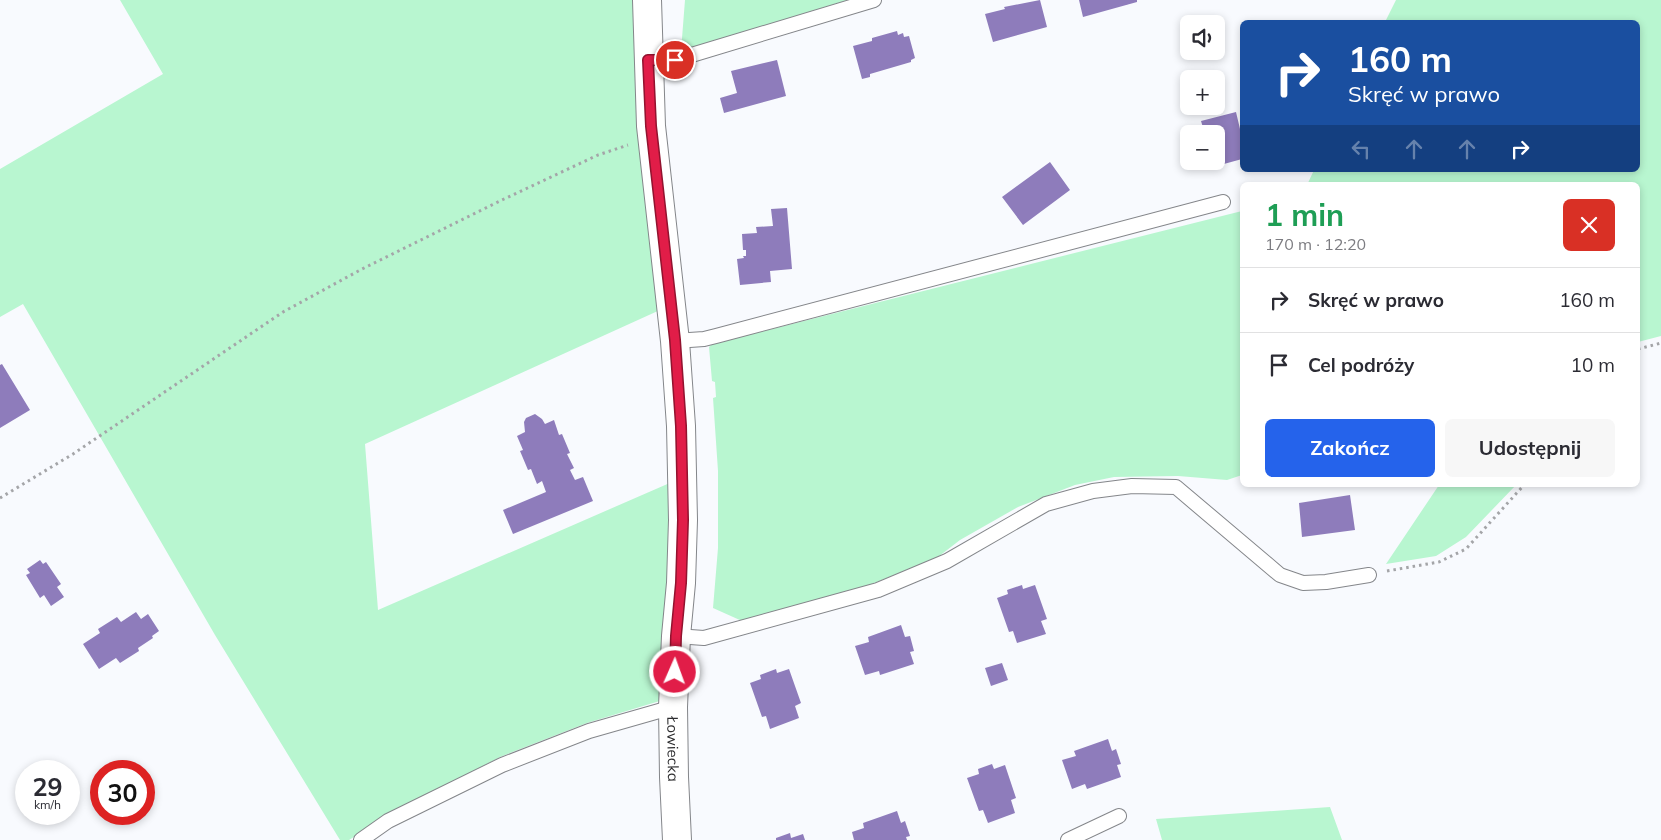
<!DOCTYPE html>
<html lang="pl">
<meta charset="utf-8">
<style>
:root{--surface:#fff;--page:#f7f7f7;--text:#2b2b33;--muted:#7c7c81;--line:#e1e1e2;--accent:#2563eb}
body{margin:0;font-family:Mulish,sans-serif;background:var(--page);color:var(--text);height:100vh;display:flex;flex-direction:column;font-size:19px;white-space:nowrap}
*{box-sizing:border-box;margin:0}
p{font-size:16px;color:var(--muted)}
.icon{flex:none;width:28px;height:28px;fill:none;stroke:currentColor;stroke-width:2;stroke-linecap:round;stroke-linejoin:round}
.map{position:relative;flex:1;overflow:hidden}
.panel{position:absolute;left:1240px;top:182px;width:400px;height:305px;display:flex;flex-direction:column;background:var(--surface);border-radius:8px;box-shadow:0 2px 8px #0003}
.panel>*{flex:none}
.guide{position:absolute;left:1240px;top:20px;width:400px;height:152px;border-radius:8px;box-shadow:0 2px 8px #0003;background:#1a4fa0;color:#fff;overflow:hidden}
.controls{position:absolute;left:1180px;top:15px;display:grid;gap:10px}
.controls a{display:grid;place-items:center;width:45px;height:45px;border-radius:8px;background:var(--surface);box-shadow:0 2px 8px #0003;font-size:25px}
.speed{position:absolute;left:15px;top:760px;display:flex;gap:10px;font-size:25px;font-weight:700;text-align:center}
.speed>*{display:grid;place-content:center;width:65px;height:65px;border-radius:50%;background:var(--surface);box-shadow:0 2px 8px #0003;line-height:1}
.speed small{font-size:12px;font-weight:400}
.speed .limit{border:8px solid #d22;background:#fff;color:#111}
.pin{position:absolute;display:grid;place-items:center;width:42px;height:42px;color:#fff;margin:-21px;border:2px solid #fff;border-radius:50%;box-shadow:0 1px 5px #0007}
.me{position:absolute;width:55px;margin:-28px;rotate:2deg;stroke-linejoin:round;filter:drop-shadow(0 0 4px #0008)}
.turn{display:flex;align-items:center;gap:18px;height:105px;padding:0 25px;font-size:22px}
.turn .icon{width:65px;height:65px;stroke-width:2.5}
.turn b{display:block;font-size:35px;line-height:42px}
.lanes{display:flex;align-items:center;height:48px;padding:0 25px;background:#0003;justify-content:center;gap:25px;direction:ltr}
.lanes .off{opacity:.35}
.round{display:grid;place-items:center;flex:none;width:52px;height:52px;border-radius:8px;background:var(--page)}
.head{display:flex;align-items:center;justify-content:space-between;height:85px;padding:0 25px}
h1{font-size:30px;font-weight:700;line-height:38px;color:#1e9e55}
.primary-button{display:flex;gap:10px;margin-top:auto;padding:10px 25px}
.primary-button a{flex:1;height:58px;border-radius:8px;background:var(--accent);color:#fff;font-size:20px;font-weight:700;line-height:58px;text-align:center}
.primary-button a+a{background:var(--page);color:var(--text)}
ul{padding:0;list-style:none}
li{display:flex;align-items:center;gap:15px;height:65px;padding:0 25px;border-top:1px solid var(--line)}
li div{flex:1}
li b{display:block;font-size:19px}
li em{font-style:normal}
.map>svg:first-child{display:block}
.green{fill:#b8f6d0}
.building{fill:#8e7cbb}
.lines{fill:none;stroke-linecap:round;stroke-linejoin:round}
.lane-casing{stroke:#84868a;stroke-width:16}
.street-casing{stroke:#84868a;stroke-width:30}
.path{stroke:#a4a5a8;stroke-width:3;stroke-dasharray:2.5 4;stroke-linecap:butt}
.lane{stroke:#fff;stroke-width:14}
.street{stroke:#fff;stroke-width:28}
.route-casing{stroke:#92132f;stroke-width:12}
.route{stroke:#e11d48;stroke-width:9}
.labels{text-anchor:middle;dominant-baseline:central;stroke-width:4;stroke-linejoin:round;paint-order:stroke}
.street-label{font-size:15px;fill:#2d2d2f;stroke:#fff}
</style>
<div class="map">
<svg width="1661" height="840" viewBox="0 0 1661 840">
<rect width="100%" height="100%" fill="#f8fafe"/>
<!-- green -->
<path class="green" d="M 120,0 L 637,0 L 660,310 L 365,444 L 378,610 L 672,482 L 663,700 L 587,723 L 500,757 L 386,817 L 349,840 L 340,840 L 215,635 L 23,304 L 0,317 L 0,169 L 163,74 Z
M 685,0 L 848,0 L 681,51 Z
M 1396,0 L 1661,0 L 1661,336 L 1638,342 L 1638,185 L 1307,185 L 1314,170 L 1638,170 L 1638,22 L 1385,22 Z
M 1242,211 L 1242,475 L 1227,480 L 1178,476 L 1114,477 L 1075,485 L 1018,507 L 960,540 L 938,557 L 872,584 L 742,621 L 713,608 L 718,548 L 718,471 L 713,398 L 716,397 L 715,382 L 712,381 L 709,347 L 712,344 Z
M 1439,485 L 1516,485 L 1466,537 L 1436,556 L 1386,564 Z
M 1330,807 L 1342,840 L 1162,840 L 1156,819 Z"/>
<!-- building -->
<path class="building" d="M 1040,0 L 1047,27 L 993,42 L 985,14 L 1005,9 L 1004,7 Z
M 1079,0 L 1137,0 L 1137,2 L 1083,17 Z
M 897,31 L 898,35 L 903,33 L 904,37 L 909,36 L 915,58 L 911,60 L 911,62 L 870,74 L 870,77 L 862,79 L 853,46 L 872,41 L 872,38 Z
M 777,60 L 786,96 L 724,113 L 720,98 L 737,93 L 731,71 Z
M 1236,112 L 1240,129 L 1242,128 L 1242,159 L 1213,167 L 1212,161 L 1216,161 L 1216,134 L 1205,134 L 1201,121 Z
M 1050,162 L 1070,190 L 1023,225 L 1002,197 Z
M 787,208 L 792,269 L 770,271 L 771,282 L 740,285 L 737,259 L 744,258 L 743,256 L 746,256 L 746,250 L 743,250 L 742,234 L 757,233 L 756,227 L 773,226 L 771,209 Z
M 2,364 L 30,410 L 0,428 L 0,365 Z
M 535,414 L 542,419 L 545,424 L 554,420 L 559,435 L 562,434 L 570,453 L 567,454 L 574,468 L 570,470 L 575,480 L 583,477 L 593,501 L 513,534 L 503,510 L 546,492 L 542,481 L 537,484 L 531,469 L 528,470 L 520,451 L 523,450 L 517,436 L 525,432 L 524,422 L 526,418 Z
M 1350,495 L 1355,530 L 1302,537 L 1299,503 Z
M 40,560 L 43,564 L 46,562 L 61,584 L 57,587 L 64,597 L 51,606 L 44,595 L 40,598 L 26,575 L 30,573 L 27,569 Z
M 1022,585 L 1023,589 L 1035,585 L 1047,619 L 1041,621 L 1046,634 L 1017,643 L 1013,631 L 1009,632 L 997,598 L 1008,594 L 1007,590 Z
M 136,612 L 141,619 L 148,614 L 159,631 L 152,636 L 153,638 L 138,648 L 139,651 L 120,663 L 116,658 L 99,669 L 83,644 L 100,633 L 98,629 L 117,617 L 121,622 Z
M 901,625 L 905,637 L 910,636 L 914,651 L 910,652 L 914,664 L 880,675 L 879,671 L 865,675 L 855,646 L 869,642 L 868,637 Z
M 1002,663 L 1008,680 L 991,686 L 985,668 Z
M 776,669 L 777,673 L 789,669 L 801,703 L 795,706 L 799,718 L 770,729 L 766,716 L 762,717 L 750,683 L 761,679 L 760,675 Z
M 1108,739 L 1112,751 L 1116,749 L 1121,764 L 1117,765 L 1121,777 L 1087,789 L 1085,784 L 1072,789 L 1062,760 L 1076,756 L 1074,751 Z
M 992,764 L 994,769 L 1005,765 L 1016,798 L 1011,800 L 1015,813 L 988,823 L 983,810 L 979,811 L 967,778 L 979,774 L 978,769 Z
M 897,811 L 901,823 L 905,821 L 910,836 L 906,837 L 907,840 L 854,840 L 852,832 L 864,828 L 863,823 Z
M 790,833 L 791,838 L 803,834 L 805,840 L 776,840 L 776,838 Z"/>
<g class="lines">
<!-- lane casing -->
<g class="lane-casing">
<path id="lane" d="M 648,61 L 675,60 L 874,0
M 675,341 L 704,339 L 716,336 L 1223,202
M 676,636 L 704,638 L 878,590 L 947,561 L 1046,504 L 1093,491 L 1132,486 L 1176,487 L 1280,575 L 1303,583 L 1326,582 L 1369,575
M 361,840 L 388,821 L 502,765 L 589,731 L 673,707
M 1068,840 L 1119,816"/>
</g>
<!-- street casing -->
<g class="street-casing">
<g id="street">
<path id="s1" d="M 647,0 L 651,126 L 675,341 L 681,426 L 683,520 L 681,583 L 676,636 L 673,707 L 674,777 L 677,840"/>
</g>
</g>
<!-- path -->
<path class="path" d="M 1638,349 L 1661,343
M 0,498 L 73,454 L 283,312 L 362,269 L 504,199 L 598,155 L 628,145
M 1387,571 L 1439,562 L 1466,549 L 1524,485"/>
<!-- lane -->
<use href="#lane" class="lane"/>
<!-- street -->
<use href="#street" class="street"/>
</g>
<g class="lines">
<!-- route casing -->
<g class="route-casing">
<path id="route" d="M 675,672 L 676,636 L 681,583 L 683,520 L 681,426 L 675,340 L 651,126 L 648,60 L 675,60"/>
</g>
<!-- route -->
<use href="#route" class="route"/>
</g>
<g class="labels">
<!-- street labels -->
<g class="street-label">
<text stroke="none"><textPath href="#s1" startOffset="751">Łowiecka</textPath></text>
</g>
</g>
</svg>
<div class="controls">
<a><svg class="icon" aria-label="sound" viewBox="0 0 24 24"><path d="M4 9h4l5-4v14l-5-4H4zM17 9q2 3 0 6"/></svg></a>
<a>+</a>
<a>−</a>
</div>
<div class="speed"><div>29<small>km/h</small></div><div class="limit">30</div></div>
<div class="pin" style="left:675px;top:60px;background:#d93025"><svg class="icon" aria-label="arrive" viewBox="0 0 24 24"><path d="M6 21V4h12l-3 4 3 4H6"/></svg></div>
<svg class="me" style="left:675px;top:672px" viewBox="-20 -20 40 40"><circle r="17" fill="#e11d48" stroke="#fff" stroke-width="3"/><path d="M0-11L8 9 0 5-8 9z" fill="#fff"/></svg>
<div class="guide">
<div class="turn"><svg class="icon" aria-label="right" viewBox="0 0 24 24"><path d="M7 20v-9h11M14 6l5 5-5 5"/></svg><div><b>160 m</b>Skręć w prawo</div></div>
<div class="lanes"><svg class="icon off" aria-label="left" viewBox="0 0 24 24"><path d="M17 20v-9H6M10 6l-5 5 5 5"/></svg><svg class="icon off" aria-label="ahead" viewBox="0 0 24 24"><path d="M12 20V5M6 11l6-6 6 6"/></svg><svg class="icon off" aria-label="ahead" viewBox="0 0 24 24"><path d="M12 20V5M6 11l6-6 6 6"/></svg><svg class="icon" aria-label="right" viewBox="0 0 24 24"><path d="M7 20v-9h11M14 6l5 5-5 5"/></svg></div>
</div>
<section class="panel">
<div class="head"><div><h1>1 min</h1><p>170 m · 12:20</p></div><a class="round" style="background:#d93025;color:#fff"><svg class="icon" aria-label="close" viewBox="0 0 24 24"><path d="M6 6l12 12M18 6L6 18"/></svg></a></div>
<ul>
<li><svg class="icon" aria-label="right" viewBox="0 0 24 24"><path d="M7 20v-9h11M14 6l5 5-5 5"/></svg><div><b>Skręć w prawo</b></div><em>160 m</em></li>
<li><svg class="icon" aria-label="arrive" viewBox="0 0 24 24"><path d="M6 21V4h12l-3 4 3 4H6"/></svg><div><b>Cel podróży</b></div><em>10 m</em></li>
</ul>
<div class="primary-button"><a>Zakończ</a><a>Udostępnij</a></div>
</section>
</div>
